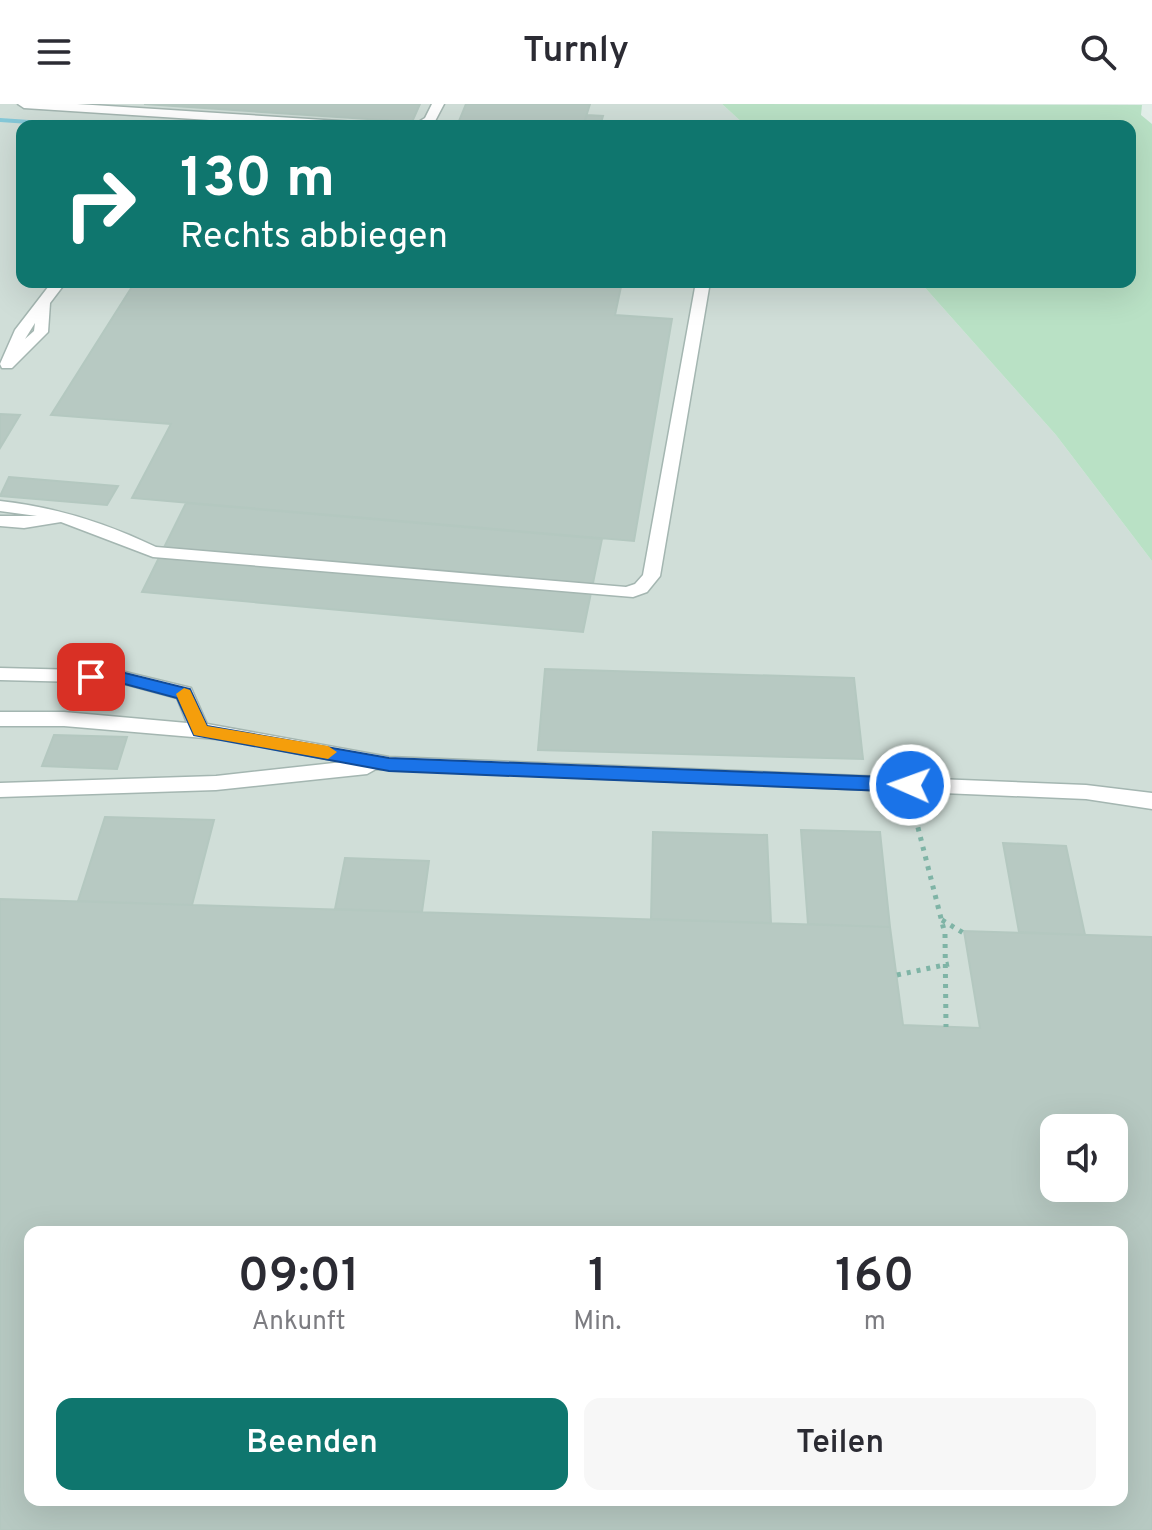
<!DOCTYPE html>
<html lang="de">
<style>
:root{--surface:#fff;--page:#f7f7f7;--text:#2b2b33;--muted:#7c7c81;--accent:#0f766e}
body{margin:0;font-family:Overpass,sans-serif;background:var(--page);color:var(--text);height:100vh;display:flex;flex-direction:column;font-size:30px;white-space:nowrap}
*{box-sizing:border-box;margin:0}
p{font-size:26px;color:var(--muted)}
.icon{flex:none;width:44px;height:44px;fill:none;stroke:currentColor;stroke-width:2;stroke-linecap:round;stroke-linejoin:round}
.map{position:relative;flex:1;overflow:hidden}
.details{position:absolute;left:24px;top:1122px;width:1104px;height:280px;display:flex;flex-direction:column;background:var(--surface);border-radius:16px;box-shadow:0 8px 32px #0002}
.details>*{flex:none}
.banner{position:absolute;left:16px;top:16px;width:1120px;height:168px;border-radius:16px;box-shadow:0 8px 32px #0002;background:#0f766e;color:#fff;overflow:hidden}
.buttons{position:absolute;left:1040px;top:1010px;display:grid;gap:16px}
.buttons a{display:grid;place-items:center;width:88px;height:88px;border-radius:16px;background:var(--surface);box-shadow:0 8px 32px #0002;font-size:40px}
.pin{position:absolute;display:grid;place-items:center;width:68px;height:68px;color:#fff;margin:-34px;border-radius:16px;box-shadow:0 4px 12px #0006}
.me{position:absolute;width:88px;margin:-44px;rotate:272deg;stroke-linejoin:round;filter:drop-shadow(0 0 6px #0008)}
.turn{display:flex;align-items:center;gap:28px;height:168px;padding:0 32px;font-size:36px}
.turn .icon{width:104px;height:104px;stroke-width:2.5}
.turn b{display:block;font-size:56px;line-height:68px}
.eta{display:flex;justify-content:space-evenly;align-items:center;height:136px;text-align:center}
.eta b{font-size:48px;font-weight:600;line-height:56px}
.action{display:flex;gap:16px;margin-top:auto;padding:16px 32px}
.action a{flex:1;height:92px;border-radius:16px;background:var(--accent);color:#fff;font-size:32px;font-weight:600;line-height:92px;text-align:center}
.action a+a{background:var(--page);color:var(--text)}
header{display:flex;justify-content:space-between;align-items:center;height:104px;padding:0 32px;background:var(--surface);font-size:36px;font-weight:600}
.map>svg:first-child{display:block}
.built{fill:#d0ded8;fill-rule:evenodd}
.green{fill:#b9e1c5}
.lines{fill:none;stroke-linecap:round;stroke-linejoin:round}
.stream{fill:#85c8d8;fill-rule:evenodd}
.building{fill:#b7c9c2;stroke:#b4c8c0;stroke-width:2;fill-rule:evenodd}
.service-casing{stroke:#a4b6b1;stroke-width:3}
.path{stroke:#7fb4a6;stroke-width:5;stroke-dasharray:4 6;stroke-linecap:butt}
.service{fill:#fff;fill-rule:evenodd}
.route{fill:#1a73e8;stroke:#114b97;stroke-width:2}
.slow{fill:#f59e0b}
</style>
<header><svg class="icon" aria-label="menu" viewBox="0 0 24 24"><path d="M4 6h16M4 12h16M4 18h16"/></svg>Turnly<svg class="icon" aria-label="search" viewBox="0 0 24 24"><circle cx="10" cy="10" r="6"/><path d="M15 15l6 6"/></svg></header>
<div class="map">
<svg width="1152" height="1426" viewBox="0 0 1152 1426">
<rect width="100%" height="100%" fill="#e2eee9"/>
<!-- built -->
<path class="built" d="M 0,0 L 722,0 L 746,22 L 22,22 L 22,178 L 920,178 L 1056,331 L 1152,457 L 1152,1426 L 0,1426 ZM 1054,1024 L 1114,1024 L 1114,1084 L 1054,1084 ZM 30,1128 L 1122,1128 L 1122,1396 L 30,1396 Z"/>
<!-- green -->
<path class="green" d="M 722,0 L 1142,1 L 1141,11 L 1152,20 L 1152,457 L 1056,331 L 920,178 L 1130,178 L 1130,22 L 746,22 Z"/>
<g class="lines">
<!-- stream -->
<path class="stream" d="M 0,14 L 73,19 L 76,21 L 59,22 L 0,18 Z"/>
</g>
<!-- building -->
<path class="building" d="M 144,0 L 420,0 L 412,18 Z
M 466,0 L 590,0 L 583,22 L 457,22 Z
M 587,11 L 603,12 L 600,22 L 583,22 Z
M 135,178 L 622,178 L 615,211 L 672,215 L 634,437 L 132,394 L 171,320 L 51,311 Z
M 0,310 L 20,311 L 0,344 Z
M 9,373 L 118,382 L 107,401 L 0,392 Z
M 186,399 L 602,435 L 583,528 L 142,488 Z
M 545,565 L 854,574 L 863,655 L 538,646 Z
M 54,631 L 127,633 L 117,665 L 42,662 Z
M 105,713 L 214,716 L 192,801 L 78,797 Z
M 801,726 L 880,728 L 890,823 L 808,820 Z
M 653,728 L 767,731 L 771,819 L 651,815 Z
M 1003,739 L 1066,742 L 1085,831 L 1019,828 Z
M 345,754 L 429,757 L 422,808 L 335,805 Z
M 0,795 L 890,823 L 903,921 L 980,924 L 964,827 L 1152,833 L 1152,1426 L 0,1426 ZM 1054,1024 L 1114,1024 L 1114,1084 L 1054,1084 ZM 30,1128 L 1122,1128 L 1122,1396 L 30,1396 Z"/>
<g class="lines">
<!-- service casing -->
<g class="service-casing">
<path id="service" d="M 18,0 L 77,0 L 355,18 L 361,22 L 301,22 L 24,4 Z
M 432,0 L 444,0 L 434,19 L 412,22 L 425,14 Z
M 52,178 L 66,178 L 50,199 L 48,228 L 12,264 L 2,264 L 0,260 L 15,226 ZM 35,219 L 34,227 L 25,235 Z
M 696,178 L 710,178 L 660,472 L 647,488 L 633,493 L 153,453 L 61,418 L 24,424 L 0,422 L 0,412 L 37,412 L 0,407 L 0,397 C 55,403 106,419 156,443 L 626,483 L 635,480 L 643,471 Z
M 0,564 L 121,567 L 191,584 L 207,620 L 389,653 L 1086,681 L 1152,689 L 1152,705 L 1086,695 L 376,665 L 367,670 L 216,686 L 0,693 L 0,679 L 216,672 L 343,658 L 228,636 L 64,622 L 0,622 L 0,608 L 64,608 L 187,619 L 177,594 L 121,579 L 0,576 Z"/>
</g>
<!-- path -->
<path class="path" d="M 913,704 L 945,830 L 946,923
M 942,816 L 965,830
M 897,871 L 949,860"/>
<!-- service -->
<use href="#service" class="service"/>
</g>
<!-- route -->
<path class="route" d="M 91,567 L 121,568 L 190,585 L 207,622 L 389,654 L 910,674 L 919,681 L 910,688 L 389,667 L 194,631 L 177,594 L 121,579 L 85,577 L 83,573 Z"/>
<!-- slow -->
<path class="slow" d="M 184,584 L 190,586 L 207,622 L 328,642 L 337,648 L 328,655 L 194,631 L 176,590 Z"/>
</svg>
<div class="buttons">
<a><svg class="icon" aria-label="sound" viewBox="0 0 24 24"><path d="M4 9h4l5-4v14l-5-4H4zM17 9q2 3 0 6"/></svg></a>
</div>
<div class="pin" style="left:91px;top:573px;background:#d93025"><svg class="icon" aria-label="arrive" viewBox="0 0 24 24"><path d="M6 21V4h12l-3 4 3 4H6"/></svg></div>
<svg class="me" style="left:910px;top:681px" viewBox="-20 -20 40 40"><circle r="17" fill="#1a73e8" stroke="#fff" stroke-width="3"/><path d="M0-11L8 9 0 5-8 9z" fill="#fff"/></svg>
<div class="banner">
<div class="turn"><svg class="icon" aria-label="right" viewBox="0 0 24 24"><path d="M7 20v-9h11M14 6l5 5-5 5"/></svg><div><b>130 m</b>Rechts abbiegen</div></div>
</div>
<section class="details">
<div class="eta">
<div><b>09:01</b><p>Ankunft</p></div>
<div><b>1</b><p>Min.</p></div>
<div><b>160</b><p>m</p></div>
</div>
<div class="action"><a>Beenden</a><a>Teilen</a></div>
</section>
</div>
